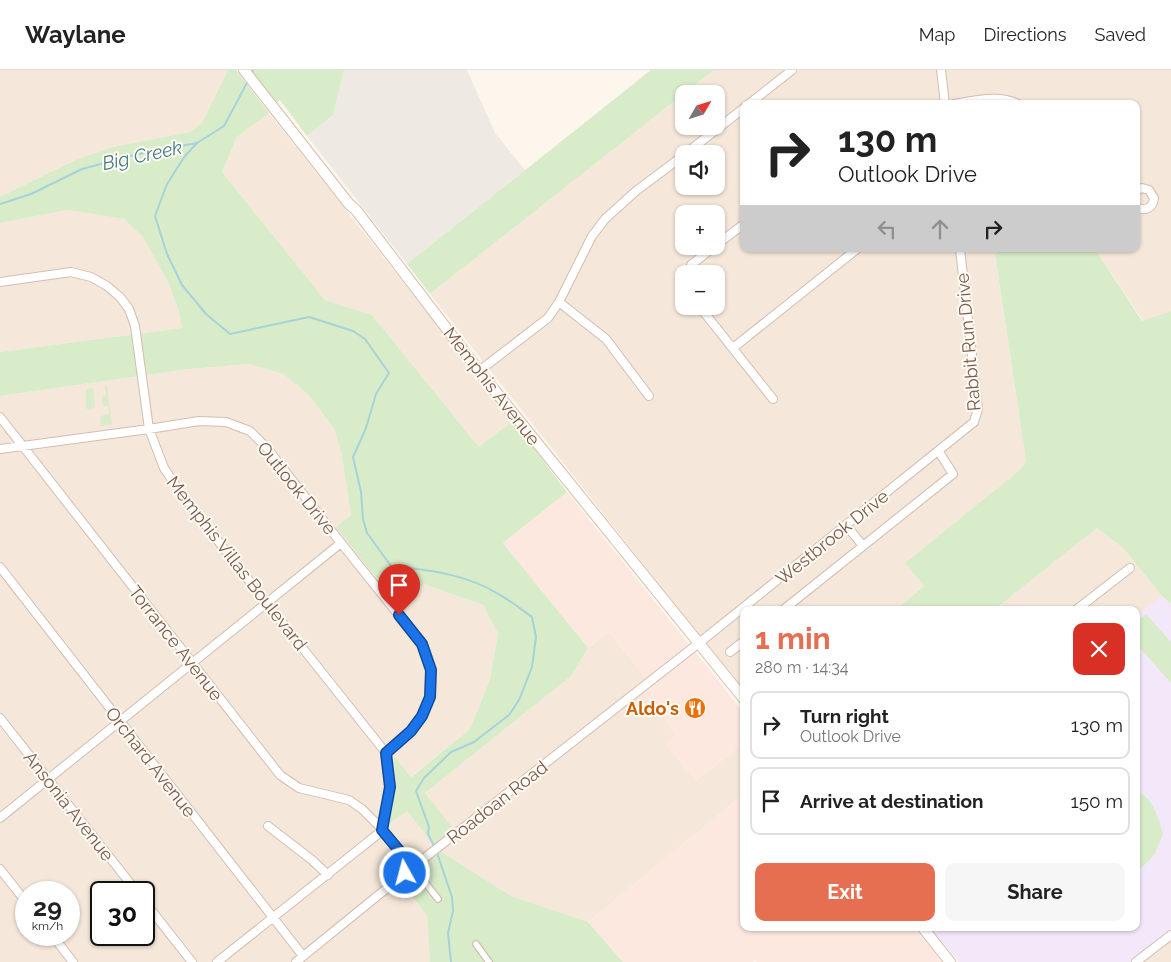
<!DOCTYPE html>
<meta charset="utf-8">
<style>
:root{--surface:#fff;--page:#f6f6f6;--text:#222;--muted:#767676;--line:#e0e0e0;--accent:#e76f51}
body{margin:0;font-family:Raleway,sans-serif;background:var(--page);color:var(--text);height:100vh;display:flex;flex-direction:column;font-size:19px;white-space:nowrap}
*{box-sizing:border-box;margin:0}
p{font-size:16px;color:var(--muted)}
.icon{flex:none;width:28px;height:28px;fill:none;stroke:currentColor;stroke-width:2;stroke-linecap:round;stroke-linejoin:round}
.map{position:relative;flex:1;overflow:hidden}
.drawer{position:absolute;left:740px;top:536px;width:400px;height:325px;display:flex;flex-direction:column;background:var(--surface);border-radius:10px;box-shadow:0 1px 4px #0004}
.drawer>*{flex:none}
.hud{position:absolute;left:740px;top:30px;width:400px;height:152px;border-radius:10px;box-shadow:0 1px 4px #0004;background:#fff;color:var(--text);overflow:hidden}
.needle{width:32px;rotate:51deg}
.fabs{position:absolute;left:675px;top:15px;display:grid;gap:10px}
.fabs a{display:grid;place-items:center;width:50px;height:50px;border-radius:10px;background:var(--surface);box-shadow:0 1px 4px #0004;font-size:25px}
.speed{position:absolute;left:15px;top:811px;display:flex;gap:10px;font-size:25px;font-weight:700;text-align:center}
.speed>*{display:grid;place-content:center;width:65px;height:65px;border-radius:50%;background:var(--surface);box-shadow:0 1px 4px #0004;line-height:1}
.speed small{font-size:12px;font-weight:400}
.speed .limit{border:2px solid #111;border-radius:8px;background:#fff;color:#111}
.pin{position:absolute;display:grid;place-items:center;width:42px;height:42px;color:#fff;margin:-51px -21px;border-radius:50% 50% 50% 0;rotate:-45deg;box-shadow:0 0 5px #0007}
.pin .icon{rotate:45deg}
.me{position:absolute;width:55px;margin:-28px;rotate:353deg;stroke-linejoin:round;filter:drop-shadow(0 0 4px #0008)}
.turn{display:flex;align-items:center;gap:18px;height:105px;padding:0 15px;font-size:22px}
.turn .icon{width:65px;height:65px;stroke-width:2.5}
.turn b{display:block;font-size:35px;line-height:42px}
.lanes{display:flex;align-items:center;height:48px;padding:0 15px;background:#0003;justify-content:center;gap:25px;direction:ltr}
.lanes .off{opacity:.35}
.round{display:grid;place-items:center;flex:none;width:52px;height:52px;border-radius:10px;background:var(--page)}
.headline{display:flex;align-items:center;justify-content:space-between;height:85px;padding:0 15px}
h1{font-size:30px;font-weight:700;line-height:38px;color:var(--accent)}
.action{display:flex;gap:10px;margin-top:auto;padding:10px 15px}
.action a{flex:1;height:58px;border-radius:10px;background:var(--accent);color:#fff;font-size:20px;font-weight:700;line-height:58px;text-align:center}
.action a+a{background:var(--page);color:var(--text)}
ul{padding:0;list-style:none}
li{display:flex;align-items:center;gap:15px;height:68px;margin:0 10px 8px;padding:0 5px;border:2px solid var(--line);border-radius:10px}
li div{flex:1}
li b{display:block;font-size:19px}
li em{font-style:normal}
header{display:flex;align-items:center;gap:30px;box-sizing:border-box;height:70px;padding:0 25px;background:var(--surface);border-bottom:1px solid var(--line)}
header strong{font-size:24px}
nav{display:flex;gap:28px;margin-inline-start:auto;font-size:18px}
.map>svg:first-child{display:block}
.residential{fill:#f5e8da;fill-rule:evenodd}
.commercial{fill:#fde8e0}
.industrial{fill:#efe9e4}
.education{fill:#f3e8fa}
.green{fill:#d8ecc9}
.lines{fill:none;stroke-linecap:round;stroke-linejoin:round}
.stream{stroke:#a5d3da;stroke-width:2}
.pedestrian-casing{stroke:#d1beb0;stroke-width:8}
.minor-casing{stroke:#d1beb0;stroke-width:10}
.secondary-casing{stroke:#d6c0b0;stroke-width:12}
.pedestrian{stroke:#fff;stroke-width:5.5}
.minor{stroke:#fff;stroke-width:8}
.secondary{stroke:#fff;stroke-width:10}
.route-casing{stroke:#114b97;stroke-width:12}
.route{stroke:#1a73e8;stroke-width:9}
.labels{text-anchor:middle;dominant-baseline:central;stroke-width:4;stroke-linejoin:round;paint-order:stroke}
.street-label{font-size:18px;fill:#7a5c4d;stroke:#fffaf3}
.food-label{font-size:18px;font-weight:bold;fill:#c56008;stroke:#fffaf3;text-anchor:end}
.water-label{font-size:19px;font-style:italic;fill:#437c86;stroke:#fffaf3}
</style>
<header>
<strong>Waylane</strong>
<nav><a>Map</a><a>Directions</a><a>Saved</a></nav>
</header>
<div class="map">
<svg width="1171" height="892" viewBox="0 0 1171 892">
<rect width="100%" height="100%" fill="#fdf6ec"/>
<!-- residential -->
<path class="residential" d="M 0,0 L 228,0 L 202,53 L 190,62 L 112,77 L 75,90 L 0,127 Z
M 714,0 L 1171,0 L 1171,241 L 1143,251 L 1095,179 L 1136,179 L 1136,34 L 744,34 L 744,179 L 1005,179 L 995,185 L 1026,391 L 1021,399 L 905,493 L 924,516 L 895,540 L 744,540 L 744,622 L 430,224 ZM 684,24 L 716,24 L 716,56 L 684,56 ZM 684,84 L 716,84 L 716,116 L 684,116 ZM 684,144 L 716,144 L 716,176 L 684,176 ZM 684,204 L 716,204 L 716,236 L 684,236 Z
M 269,43 L 513,351 L 480,378 L 372,245 L 325,230 L 222,102 L 237,67 Z
M 68,140 L 124,149 L 143,167 L 168,212 L 179,242 L 182,258 L 0,282 L 0,153 Z
M 250,294 L 283,304 L 308,324 L 334,359 L 341,381 L 351,445 L 336,457 L 397,534 L 424,514 L 483,535 L 498,563 L 490,609 L 470,659 L 410,707 L 394,687 L 395,716 L 390,753 L 407,741 L 437,779 L 456,763 L 425,723 L 571,606 L 588,578 L 609,562 L 652,616 L 644,623 L 677,665 L 666,674 L 696,711 L 744,673 L 744,724 L 588,852 L 511,826 L 437,779 L 399,808 L 427,846 L 430,892 L 0,892 L 0,326 L 189,299 ZM 26,822 L 69,822 L 69,865 L 26,865 ZM 101,822 L 144,822 L 144,865 L 101,865 Z
M 1097,458 L 1124,479 L 1162,526 L 1171,534 L 1171,892 L 959,892 L 931,858 L 1136,858 L 1136,540 L 994,540 Z"/>
<!-- commercial -->
<path class="commercial" d="M 567,422 L 744,643 L 744,673 L 696,711 L 665,674 L 676,665 L 643,623 L 652,616 L 609,562 L 588,578 L 503,473 Z
M 744,724 L 744,858 L 914,858 L 942,892 L 757,892 L 755,890 L 752,892 L 623,892 L 588,852 Z"/>
<!-- industrial -->
<path class="industrial" d="M 344,0 L 467,0 L 495,63 L 525,100 L 407,194 L 307,66 L 333,45 Z"/>
<!-- education -->
<path class="education" d="M 1162,526 L 1171,534 L 1171,859 L 1130,892 L 959,892 L 931,858 L 1136,858 L 1136,546 Z"/>
<!-- green -->
<path class="green" d="M 228,0 L 236,0 L 269,43 L 237,67 L 222,102 L 325,230 L 372,245 L 479,377 L 513,351 L 567,422 L 503,473 L 588,578 L 571,606 L 425,723 L 457,763 L 437,779 L 511,826 L 588,852 L 623,892 L 430,892 L 427,846 L 399,808 L 437,779 L 407,741 L 389,754 L 395,716 L 394,686 L 411,707 L 470,659 L 490,609 L 498,563 L 483,535 L 424,514 L 397,534 L 336,457 L 351,445 L 341,381 L 334,359 L 308,324 L 283,304 L 250,294 L 189,299 L 0,326 L 0,282 L 182,258 L 179,242 L 168,212 L 143,167 L 124,149 L 68,140 L 0,153 L 0,127 L 75,90 L 112,77 L 190,62 L 202,53 Z
M 244,0 L 344,0 L 333,45 L 307,66 L 280,30 L 273,36 Z
M 651,0 L 714,0 L 430,224 L 407,194 Z
M 1005,179 L 1095,179 L 1142,251 L 1171,241 L 1171,534 L 1162,526 L 1124,479 L 1097,458 L 994,540 L 895,540 L 924,516 L 905,493 L 1021,399 L 1026,391 L 995,184 Z
M 105,316 L 107,316 L 112,354 L 101,356 L 100,346 L 109,344 L 108,336 L 103,336 L 102,327 L 106,325 Z
M 93,318 L 95,338 L 86,339 L 86,319 Z
M 1146,544 L 1171,572 L 1171,613 L 1136,574 L 1136,553 Z
M 1138,722 C 1153,727 1159,750 1163,764 L 1155,784 L 1136,803 L 1136,724 Z"/>
<g class="lines">
<!-- stream -->
<path class="stream" d="M 251,5 L 253,0
M 197,73 L 185,86 L 167,114 L 155,146 L 167,184 L 182,215 L 206,244 L 230,264 L 309,247 L 353,261 L 365,269 L 389,303 L 376,324 L 366,358 L 353,387 L 361,422 L 363,449 L 367,463 L 391,496 C 429,500 467,504 500,525 C 511,531 522,540 532,547 L 536,567 L 532,597 L 519,630 L 509,645 L 474,672 L 451,682 L 424,708 L 416,721 L 429,757 L 428,764 L 434,776
M 0,134 L 31,124 L 82,99 L 138,84 L 197,73 L 224,56 L 248,11
M 437,783 L 452,827 L 453,841 L 448,863 L 451,892"/>
<!-- pedestrian casing -->
<g class="pedestrian-casing">
<path id="pedestrian" d="M 413,797 L 438,829
M 476,874 L 489,892"/>
</g>
<!-- minor casing -->
<g class="minor-casing">
<path id="minor" d="M 941,0 L 945,34
M 749,34 L 792,0
M 954,34 C 974,31 999,24 1018,34
M 685,84 L 744,38
M 1136,121 L 1142,118 L 1149,120 L 1154,128 C 1153,138 1145,142 1136,137
M 716,175 L 744,154
M 688,204 L 691,195 L 715,176
M 0,212 L 71,202 L 91,207 L 107,216 L 120,227 L 129,239 L 135,256 L 149,359 L 164,398 L 182,425 L 262,527 L 386,683 L 390,717 L 383,760 L 413,797
M 559,232 L 606,269 L 649,326
M 699,236 L 773,329
M 733,278 L 857,179
M 479,301 L 548,248 L 559,232 L 592,166 L 605,149 L 636,121 L 684,85
M 0,347 L 280,705 L 299,718 L 349,730 L 362,739 L 383,760 L 217,892
M 0,379 L 149,359 L 199,351 L 226,352 L 250,361 L 267,378 L 341,473 L 422,574 L 431,600 L 430,627 L 422,646 L 411,661 L 386,683
M 846,455 L 863,476
M 0,497 L 303,886
M 783,540 L 953,404 L 939,382
M 1076,540 L 1130,498
M 730,582 L 744,571
M 0,648 L 137,822
M 0,748 L 341,473
M 268,756 L 312,790 L 328,805
M 0,799 L 26,832
M 144,831 L 192,892
M 52,865 L 73,892
M 296,892 L 413,797 L 704,569 L 974,352 L 978,339 L 960,179
M 1136,892 L 1171,865"/>
</g>
<!-- secondary casing -->
<g class="secondary-casing">
<path id="secondary" d="M 244,0 L 349,134 L 356,140 L 479,301 L 744,629
M 923,858 L 950,892"/>
</g>
<!-- pedestrian -->
<use href="#pedestrian" class="pedestrian"/>
<!-- minor -->
<use href="#minor" class="minor"/>
<!-- secondary -->
<use href="#secondary" class="secondary"/>
</g>
<g class="lines">
<!-- route casing -->
<g class="route-casing">
<path id="route" d="M 399,545 L 422,574 L 431,600 L 430,627 L 422,646 L 411,661 L 386,683 L 390,717 L 382,760 L 413,797 L 405,803"/>
</g>
<!-- route -->
<use href="#route" class="route"/>
</g>
<!-- icons -->
<defs>
<g id="restaurant-disc" transform="scale(1.125)"><circle r="9.5" fill="#e8710a" stroke="#fffaf3"/><path d="M-5-6h1v4h1v-4h1v4h1v-4h1v5L-1.5 .5V6h-2V.5L-5-1ZM5-6V6H3V1.5H1.5Q1.5-4 5-6Z" fill="#fff"/></g>
</defs>
<g fill-rule="evenodd">
<use href="#restaurant-disc" x="695" y="638"/>
</g>
<g class="labels">
<!-- street labels -->
<g class="street-label">
<text transform="translate(968 272) rotate(-95)">Rabbit Run Drive</text>
<text transform="translate(492 316) rotate(52)">Memphis Avenue</text>
<text transform="translate(297 418) rotate(51)">Outlook Drive</text>
<text transform="translate(832 467) rotate(-39)">Westbrook Drive</text>
<text transform="translate(237 493) rotate(52)">Memphis Villas Boulevard</text>
<text transform="translate(176 573) rotate(52)">Torrance Avenue</text>
<text transform="translate(151 692) rotate(52)">Orchard Avenue</text>
<text transform="translate(497 732) rotate(-38)">Roadoan Road</text>
<text transform="translate(69 736) rotate(52)">Ansonia Avenue</text>
</g>
<!-- food labels -->
<g class="food-label">
<text x="679" y="638">Aldo's</text>
</g>
<!-- water labels -->
<g class="water-label">
<text transform="translate(142 85) rotate(-12)">Big Creek</text>
</g>
</g>
</svg>
<div class="fabs">
<a><svg class="needle" viewBox="-14 -14 28 28"><path d="M0-13l5 13h-10z" fill="#e53935"/><path d="M0 13l5-13h-10z" fill="#767676"/></svg></a>
<a><svg class="icon" aria-label="sound" viewBox="0 0 24 24"><path d="M4 9h4l5-4v14l-5-4H4zM17 9q2 3 0 6"/></svg></a>
<a>+</a>
<a>−</a>
</div>
<div class="speed"><div>29<small>km/h</small></div><div class="limit">30</div></div>
<div class="pin" style="left:399px;top:545px;background:#d93025"><svg class="icon" aria-label="arrive" viewBox="0 0 24 24"><path d="M6 21V4h12l-3 4 3 4H6"/></svg></div>
<svg class="me" style="left:405px;top:803px" viewBox="-20 -20 40 40"><circle r="17" fill="#1a73e8" stroke="#fff" stroke-width="3"/><path d="M0-11L8 9 0 5-8 9z" fill="#fff"/></svg>
<div class="hud">
<div class="turn"><svg class="icon" aria-label="right" viewBox="0 0 24 24"><path d="M7 20v-9h11M14 6l5 5-5 5"/></svg><div><b>130 m</b>Outlook Drive</div></div>
<div class="lanes"><svg class="icon off" aria-label="left" viewBox="0 0 24 24"><path d="M17 20v-9H6M10 6l-5 5 5 5"/></svg><svg class="icon off" aria-label="ahead" viewBox="0 0 24 24"><path d="M12 20V5M6 11l6-6 6 6"/></svg><svg class="icon" aria-label="right" viewBox="0 0 24 24"><path d="M7 20v-9h11M14 6l5 5-5 5"/></svg></div>
</div>
<section class="drawer">
<div class="headline"><div><h1>1 min</h1><p>280 m · 14:34</p></div><a class="round" style="background:#d93025;color:#fff"><svg class="icon" aria-label="close" viewBox="0 0 24 24"><path d="M6 6l12 12M18 6L6 18"/></svg></a></div>
<ul>
<li><svg class="icon" aria-label="right" viewBox="0 0 24 24"><path d="M7 20v-9h11M14 6l5 5-5 5"/></svg><div><b>Turn right</b><p>Outlook Drive</p></div><em>130 m</em></li>
<li><svg class="icon" aria-label="arrive" viewBox="0 0 24 24"><path d="M6 21V4h12l-3 4 3 4H6"/></svg><div><b>Arrive at destination</b></div><em>150 m</em></li>
</ul>
<div class="action"><a>Exit</a><a>Share</a></div>
</section>
</div>
